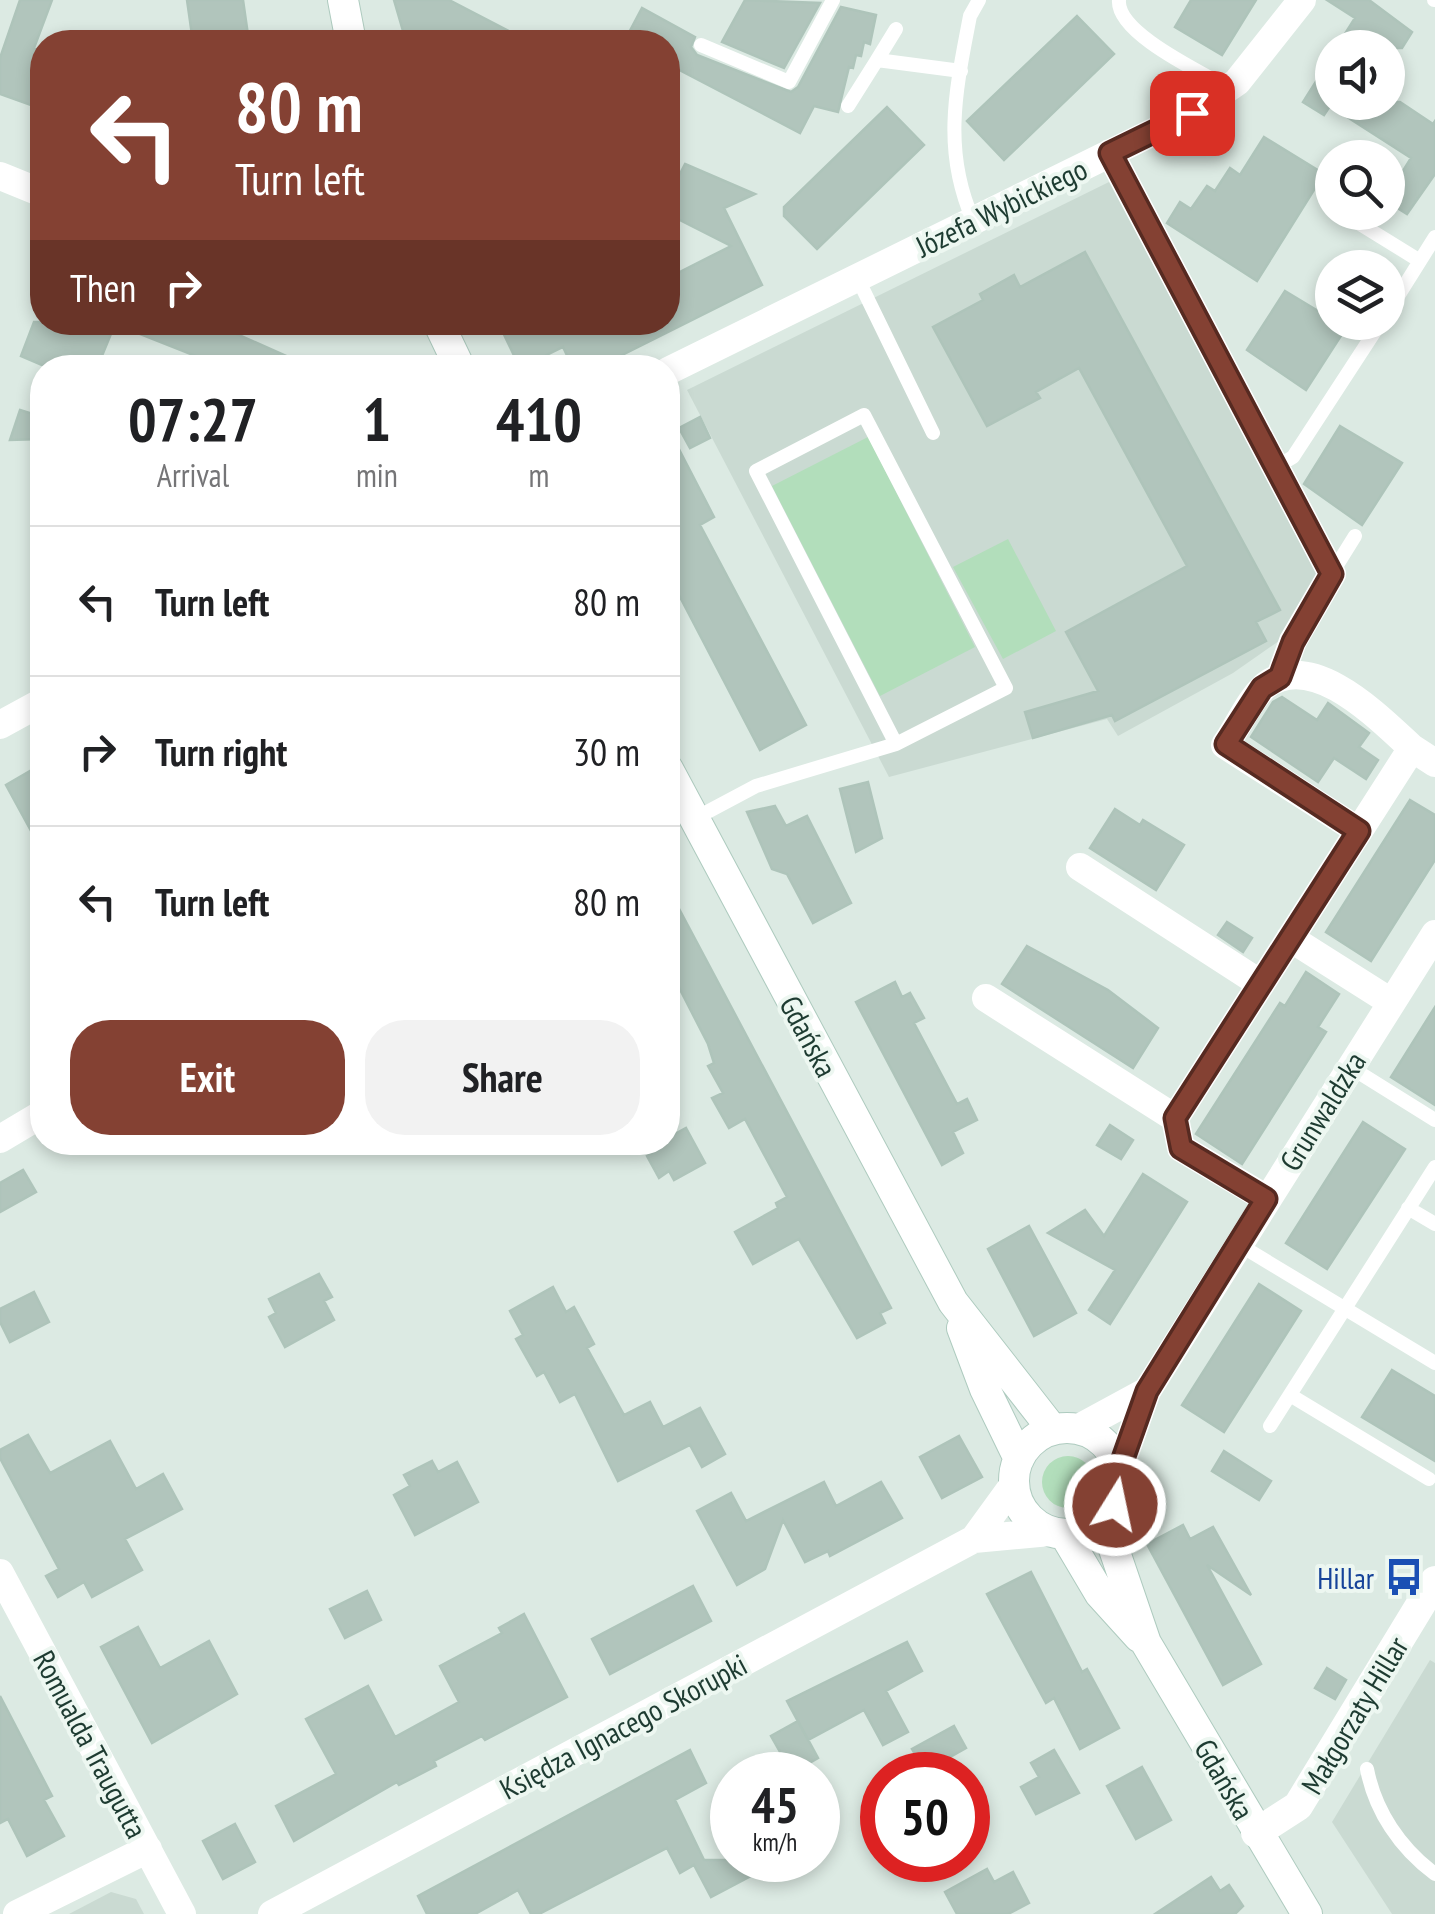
<!DOCTYPE html>
<meta charset="utf-8">
<style>
:root{--surface:#fff;--page:#f2f2f2;--text:#202124;--muted:#757577;--line:#e0e0e0;--accent:#844133}
body{margin:0;font-family:"PT Sans Narrow",sans-serif;background:var(--page);color:var(--text);height:100vh;display:flex;flex-direction:column;font-size:38px;white-space:nowrap}
*{box-sizing:border-box;margin:0}
p{font-size:32px;color:var(--muted)}
.icon{flex:none;width:55px;height:55px;fill:none;stroke:currentColor;stroke-width:2;stroke-linecap:round;stroke-linejoin:round}
.map{position:relative;flex:1;overflow:hidden}
.sheet{position:absolute;left:30px;top:355px;width:650px;height:800px;display:flex;flex-direction:column;background:var(--surface);border-radius:40px;box-shadow:0 5px 15px #0003}
.sheet>*{flex:none}
.guide{position:absolute;left:30px;top:30px;width:650px;height:305px;border-radius:40px;box-shadow:0 5px 15px #0003;background:#844133;color:#fff;overflow:hidden}
.tools{position:absolute;left:1315px;top:30px;display:grid;gap:20px}
.tools a{display:grid;place-items:center;width:90px;height:90px;border-radius:50%;background:var(--surface);box-shadow:0 5px 15px #0003;font-size:50px}
.speed{position:absolute;left:710px;top:1752px;display:flex;gap:20px;font-size:50px;font-weight:700;text-align:center}
.speed>*{display:grid;place-content:center;width:130px;height:130px;border-radius:50%;background:var(--surface);box-shadow:0 5px 15px #0003;line-height:1}
.speed small{font-size:25px;font-weight:400}
.speed .limit{border:15px solid #d22;background:#fff;color:#111}
.pin{position:absolute;display:grid;place-items:center;width:85px;height:85px;color:#fff;margin:-42px;border-radius:20px;box-shadow:0 5px 15px #0006}
.me{position:absolute;width:110px;margin:-55px;rotate:10deg;stroke-linejoin:round;filter:drop-shadow(0 0 8px #0008)}
.turn{display:flex;align-items:center;gap:35px;height:210px;padding:0 40px;font-size:45px}
.turn .icon{width:130px;height:130px;stroke-width:2.5}
.turn b{display:block;font-size:70px;line-height:85px}
.then{display:flex;align-items:center;height:95px;padding:0 40px;background:#0003;gap:20px;font-size:38px}
.eta{display:flex;justify-content:space-evenly;align-items:center;height:170px;text-align:center}
.eta b{font-size:60px;font-weight:600;line-height:70px}
.cta{display:flex;gap:20px;margin-top:auto;padding:20px 40px}
.cta a{flex:1;height:115px;border-radius:40px;background:var(--accent);color:#fff;font-size:40px;font-weight:600;line-height:115px;text-align:center}
.cta a+a{background:var(--page);color:var(--text)}
ul{padding:0;list-style:none}
li{display:flex;align-items:center;gap:30px;height:150px;padding:0 40px;border-top:2px solid var(--line)}
li div{flex:1}
li b{display:block;font-size:38px}
li em{font-style:normal}
.map>svg:first-child{display:block}
.built{fill:#cadad2}
.green{fill:#b2debb}
.building{fill:#b1c5bc;stroke:#aec4ba;stroke-width:2.5}
.lines{fill:none;stroke-linecap:round;stroke-linejoin:round}
.secondary-casing{stroke:#aecbbf;stroke-width:32}
.service{stroke:#fff;stroke-width:14}
.minor{stroke:#fff;stroke-width:28}
.tertiary{stroke:#fff;stroke-width:30}
.secondary{stroke:#fff;stroke-width:30}
.route-casing{stroke:#562a21;stroke-width:25}
.route{stroke:#844133;stroke-width:18}
.labels{text-anchor:middle;dominant-baseline:central;stroke-width:8;stroke-linejoin:round;paint-order:stroke}
.street-label{font-size:30px;fill:#1d3b31;stroke:#edf7f1}
.transit-label{font-size:30px;fill:#164399;stroke:#edf7f1;text-anchor:end}
</style>
<div class="map">
<svg width="1435" height="1914" viewBox="0 0 1435 1914">
<rect width="100%" height="100%" fill="#dceae3"/>
<!-- built -->
<path class="built" d="M 1109,182 L 1319,576 L 1279,641 L 1233,673 L 1118,736 L 1107,719 L 889,777 L 687,390 Z
M 1430,1660 L 1435,1663 L 1435,1914 L 1392,1914 L 1332,1822 Z
M 111,1892 L 136,1899 L 144,1914 L 69,1914 Z"/>
<!-- green -->
<path class="green" d="M 868,437 L 975,647 L 880,696 L 772,486 Z
M 1008,539 L 1056,631 L 1003,659 L 953,567 Z
M1042 1482a26 26 0 1 1 52 0a26 26 0 1 1-52 0Z"/>
<!-- building -->
<path class="building" d="M 20,0 L 52,0 L 34,48 L 42,51 L 42,109 L 0,94 L 0,58 Z
M 187,0 L 243,0 L 249,42 L 193,42 Z
M 394,0 L 449,0 L 530,42 L 425,42 L 403,31 Z
M 745,0 L 820,3 L 784,68 L 722,42 Z
M 1191,0 L 1256,0 L 1222,55 L 1175,27 Z
M 1327,0 L 1369,0 L 1412,32 L 1402,48 L 1336,48 L 1355,18 Z
M 841,7 L 876,15 L 870,44 L 864,42 L 861,56 L 856,55 L 853,68 L 849,67 L 838,112 L 814,106 L 800,133 L 668,64 L 668,42 L 624,42 L 642,8 L 695,37 L 691,47 L 697,55 L 791,92 L 798,87 Z
M 1077,16 L 1114,54 L 1004,160 L 967,121 Z
M 1332,56 L 1332,102 L 1400,102 L 1433,124 L 1435,121 L 1435,174 L 1407,214 L 1388,202 L 1388,195 L 1411,158 L 1330,106 L 1324,115 L 1303,102 Z
M 887,107 L 924,145 L 817,249 L 784,216 L 784,207 Z
M 1264,137 L 1324,174 L 1257,281 L 1167,223 L 1180,202 L 1191,209 L 1207,186 L 1215,191 L 1230,168 L 1240,175 Z
M 685,164 L 755,194 L 724,208 L 762,285 L 596,368 L 573,368 L 563,347 L 520,368 L 498,322 L 551,322 L 556,333 L 578,322 L 668,322 L 668,278 L 731,246 L 668,214 L 668,197 Z
M 1085,252 L 1280,610 L 1256,622 L 1266,641 L 1115,721 L 1112,715 L 1033,738 L 1025,712 L 1098,691 L 1066,632 L 1187,566 L 1079,368 L 1036,392 L 1040,398 L 987,426 L 933,327 L 983,300 L 980,294 L 1014,275 L 1020,287 Z
M 1285,291 L 1346,328 L 1306,390 L 1247,350 Z
M 34,322 L 210,322 L 313,368 L 226,368 L 115,324 L 97,368 L 49,368 L 21,356 Z
M 20,410 L 42,417 L 42,439 L 10,440 Z
M 700,417 L 710,438 L 690,448 L 679,428 Z
M 1340,426 L 1402,463 L 1362,525 L 1304,484 Z
M 668,428 L 714,517 L 700,525 L 806,725 L 760,750 L 668,574 Z
M 1282,697 L 1317,720 L 1328,703 L 1369,733 L 1359,747 L 1378,760 L 1366,779 L 1334,758 L 1318,782 L 1251,737 L 1273,702 Z
M 42,764 L 42,851 L 6,785 Z
M 868,782 L 882,838 L 856,852 L 840,789 Z
M 1410,800 L 1435,815 L 1435,860 L 1371,961 L 1326,932 Z
M 775,806 L 786,826 L 807,816 L 851,903 L 813,923 L 787,874 L 772,869 L 747,812 Z
M 1115,809 L 1140,825 L 1143,820 L 1184,845 L 1156,890 L 1090,848 Z
M 668,888 L 891,1308 L 880,1313 L 885,1323 L 857,1338 L 799,1239 L 753,1264 L 735,1232 L 778,1208 L 776,1203 L 787,1197 L 745,1119 L 729,1128 L 712,1098 L 723,1093 L 708,1066 L 714,1063 L 708,1044 L 668,966 Z
M 1227,922 L 1252,938 L 1243,952 L 1218,935 Z
M 1027,946 L 1108,990 L 1158,1028 L 1133,1068 L 1002,984 Z
M 1306,972 L 1339,994 L 1318,1027 L 1326,1032 L 1242,1164 L 1196,1134 L 1280,1003 L 1285,1006 Z
M 895,982 L 902,997 L 910,993 L 924,1018 L 914,1023 L 957,1104 L 967,1099 L 977,1120 L 953,1132 L 963,1153 L 942,1165 L 856,1002 Z
M 1435,1007 L 1435,1105 L 1391,1077 Z
M 1363,1122 L 1405,1149 L 1327,1269 L 1286,1243 Z
M 1110,1125 L 1133,1140 L 1121,1159 L 1097,1145 Z
M 686,1128 L 705,1163 L 674,1180 L 669,1171 L 659,1178 L 647,1156 L 658,1150 L 655,1145 Z
M 23,1170 L 36,1192 L 0,1212 L 0,1183 Z
M 1143,1174 L 1187,1202 L 1110,1324 L 1089,1310 L 1115,1270 L 1048,1233 L 1085,1210 L 1104,1236 Z
M 1029,1226 L 1076,1313 L 1034,1336 L 988,1249 Z
M 319,1274 L 332,1297 L 324,1301 L 334,1320 L 285,1347 L 269,1317 L 276,1313 L 269,1299 Z
M 1259,1284 L 1301,1311 L 1224,1432 L 1182,1405 Z
M 553,1287 L 566,1312 L 574,1307 L 594,1344 L 587,1348 L 624,1415 L 650,1402 L 663,1427 L 700,1408 L 725,1454 L 702,1467 L 690,1445 L 618,1481 L 575,1394 L 560,1402 L 544,1372 L 537,1376 L 516,1339 L 523,1335 L 510,1311 Z
M 34,1292 L 49,1322 L 10,1342 L 0,1322 L 0,1309 Z
M 1392,1370 L 1435,1396 L 1435,1461 L 1362,1417 Z
M 28,1435 L 50,1473 L 110,1441 L 136,1489 L 163,1474 L 182,1509 L 125,1539 L 142,1570 L 92,1597 L 84,1582 L 58,1597 L 46,1576 L 59,1569 L 0,1458 L 0,1450 Z
M 959,1436 L 982,1477 L 942,1498 L 920,1457 Z
M 1224,1451 L 1271,1481 L 1259,1500 L 1212,1471 Z
M 432,1461 L 438,1472 L 457,1462 L 478,1502 L 415,1535 L 394,1495 L 410,1486 L 404,1475 Z
M 824,1482 L 836,1506 L 881,1482 L 902,1518 L 830,1556 L 828,1551 L 805,1562 L 783,1520 L 765,1569 L 737,1585 L 697,1511 L 731,1493 L 746,1521 Z
M 1183,1525 L 1190,1539 L 1213,1527 L 1251,1595 L 1207,1565 L 1261,1664 L 1223,1685 L 1147,1544 Z
M 1031,1572 L 1082,1672 L 1087,1669 L 1119,1728 L 1080,1749 L 1054,1698 L 1046,1703 L 987,1594 Z
M 693,1586 L 711,1621 L 610,1674 L 592,1639 Z
M 367,1591 L 381,1620 L 345,1638 L 330,1609 Z
M 524,1614 L 567,1697 L 485,1740 L 482,1736 L 434,1761 L 436,1766 L 399,1785 L 397,1782 L 294,1841 L 276,1806 L 336,1774 L 306,1719 L 368,1686 L 395,1737 L 459,1702 L 440,1666 L 502,1633 L 499,1628 Z
M 138,1627 L 160,1668 L 209,1641 L 237,1694 L 152,1743 L 101,1647 Z
M 907,1642 L 922,1671 L 886,1691 L 908,1732 L 883,1745 L 864,1710 L 808,1740 L 787,1701 Z
M 1327,1668 L 1346,1680 L 1335,1699 L 1315,1688 Z
M 0,1696 L 52,1796 L 44,1800 L 64,1836 L 27,1856 L 8,1819 L 0,1823 Z
M 798,1721 L 818,1758 L 792,1773 L 771,1736 Z
M 954,1726 L 966,1748 L 925,1771 L 912,1749 Z
M 690,1750 L 706,1783 L 675,1800 L 704,1860 L 781,1860 L 711,1897 L 694,1865 L 680,1873 L 667,1848 L 539,1914 L 531,1914 L 518,1890 L 475,1914 L 427,1914 L 418,1896 Z
M 1054,1750 L 1079,1793 L 1036,1814 L 1021,1787 L 1039,1777 L 1031,1763 Z
M 1142,1767 L 1171,1820 L 1136,1839 L 1107,1786 Z
M 235,1824 L 255,1862 L 223,1879 L 203,1841 Z
M 987,1869 L 994,1882 L 1013,1872 L 1029,1903 L 1008,1914 L 957,1914 L 945,1892 Z
M 1211,1877 L 1220,1891 L 1229,1885 L 1243,1906 L 1235,1914 L 1155,1914 Z"/>
<g class="lines">
<!-- secondary casing -->
<g class="secondary-casing">
<path id="secondary" d="M 343,0 L 351,42
M 438,322 L 460,368
M 668,769 L 953,1302 L 1053,1430
M 962,1328 L 985,1389 L 1019,1459
M1014 1481a53 53 0 1 1 106 0a53 53 0 1 1-106 0Z
M 1104,1520 L 1146,1643 L 1307,1914
M 1065,1535 L 1100,1594 L 1139,1637"/>
</g>
<!-- service -->
<path class="service" d="M 1119,0 C 1116,33 1201,72 1228,88
M 1434,0 L 1435,0
M 701,45 L 789,82 L 833,0
M 877,60 L 896,29
M 848,106 L 877,60 L 961,71
M 1352,219 L 1420,261
M 973,220 C 942,149 956,89 970,16 L 979,0
M 857,277 L 933,433
M 1388,312 L 1435,237
M 1276,467 L 1293,457 L 1381,322
M 1332,573 L 1355,536
M 694,819 L 756,786 L 896,744 L 1006,688 L 864,415 L 756,471 L 896,744
M 1350,1067 L 1435,1120
M 1408,1208 L 1435,1224
M 1238,1244 L 1435,1363
M 1290,1395 L 1429,1479
M 1270,1426 L 1435,1167
M 1367,1769 C 1375,1811 1400,1848 1435,1874"/>
<!-- minor -->
<path class="minor" d="M 1110,153 L 1332,574 L 1293,641 L 1280,677
M 0,176 L 42,193
M 668,371 L 1192,113 L 1237,82 L 1302,0
M 0,725 L 42,702
M 1359,831 L 1225,745 C 1238,727 1249,700 1265,686 C 1312,648 1379,718 1412,748
M 1080,867 L 1261,984
M 1290,938 L 1391,1002
M 986,998 L 1175,1118
M 0,1139 L 42,1114
M 1267,1199 L 1181,1148 L 1175,1118 L 1412,748 L 1435,763
M 1077,1429 L 1147,1391
M 1119,1470 L 1147,1391 L 1435,934
M 974,1539 L 1014,1484
M 0,1573 L 182,1914
M 17,1914 L 148,1849
M 272,1914 L 974,1539 L 1050,1532"/>
<!-- tertiary -->
<path class="tertiary" d="M 1256,1833 L 1298,1806 L 1435,1581"/>
<!-- secondary -->
<use href="#secondary" class="secondary"/>
</g>
<g class="lines">
<!-- route casing -->
<g class="route-casing">
<path id="route" d="M 1115,1505 L 1119,1470 L 1147,1391 L 1266,1199 L 1181,1148 L 1175,1118 L 1359,831 L 1226,744 L 1262,688 L 1280,677 L 1293,642 L 1332,574 L 1110,153 L 1192,113"/>
</g>
<!-- route -->
<use href="#route" class="route"/>
</g>
<!-- icons -->
<defs>
<g id="bus-bare" transform="scale(3)"><path d="M-5-6H5V4H4V6H2V4H-2V6H-4V4H-5ZM-3.5-4V0h7V-4ZM-3.5 1.2v1.5H-2V1.2ZM2 1.2v1.5H3.5V1.2Z" fill="#1a4fb4" stroke="#edf7f1" stroke-width="2.5" paint-order="stroke"/></g>
</defs>
<g fill-rule="evenodd">
<use href="#bus-bare" x="1404" y="1577"/>
</g>
<g class="labels">
<!-- street labels -->
<g class="street-label">
<text transform="translate(1001 207) rotate(-26)">Józefa Wybickiego</text>
<text transform="translate(809 1036) rotate(62)">Gdańska</text>
<text transform="translate(1322 1111) rotate(-58)">Grunwaldzka</text>
<text transform="translate(1354 1715) rotate(-59)">Małgorzaty Hillar</text>
<text transform="translate(623 1726) rotate(-28)">Księdza Ignacego Skorupki</text>
<text transform="translate(91 1744) rotate(62)">Romualda Traugutta</text>
<text transform="translate(1225 1779) rotate(60)">Gdańska</text>
</g>
<!-- transit labels -->
<g class="transit-label">
<text x="1374" y="1577">Hillar</text>
</g>
</g>
</svg>
<div class="tools">
<a><svg class="icon" aria-label="sound" viewBox="0 0 24 24"><path d="M4 9h4l5-4v14l-5-4H4zM17 9q2 3 0 6"/></svg></a>
<a><svg class="icon" aria-label="search" viewBox="0 0 24 24"><circle cx="10" cy="10" r="6"/><path d="M15 15l6 6"/></svg></a>
<a><svg class="icon" aria-label="layers" viewBox="0 0 24 24"><path d="M12 4l9 5-9 5-9-5zM3 14l9 5 9-5"/></svg></a>
</div>
<div class="speed"><div>45<small>km/h</small></div><div class="limit">50</div></div>
<div class="pin" style="left:1192px;top:113px;background:#d93025"><svg class="icon" aria-label="arrive" viewBox="0 0 24 24"><path d="M6 21V4h12l-3 4 3 4H6"/></svg></div>
<svg class="me" style="left:1115px;top:1505px" viewBox="-20 -20 40 40"><circle r="17" fill="#844133" stroke="#fff" stroke-width="3"/><path d="M0-11L8 9 0 5-8 9z" fill="#fff"/></svg>
<div class="guide">
<div class="turn"><svg class="icon" aria-label="left" viewBox="0 0 24 24"><path d="M17 20v-9H6M10 6l-5 5 5 5"/></svg><div><b>80 m</b>Turn left</div></div>
<div class="then">Then<svg class="icon" aria-label="right" viewBox="0 0 24 24"><path d="M7 20v-9h11M14 6l5 5-5 5"/></svg></div>
</div>
<section class="sheet">
<div class="eta">
<div><b>07:27</b><p>Arrival</p></div>
<div><b>1</b><p>min</p></div>
<div><b>410</b><p>m</p></div>
</div>
<ul>
<li><svg class="icon" aria-label="left" viewBox="0 0 24 24"><path d="M17 20v-9H6M10 6l-5 5 5 5"/></svg><div><b>Turn left</b></div><em>80 m</em></li>
<li><svg class="icon" aria-label="right" viewBox="0 0 24 24"><path d="M7 20v-9h11M14 6l5 5-5 5"/></svg><div><b>Turn right</b></div><em>30 m</em></li>
<li><svg class="icon" aria-label="left" viewBox="0 0 24 24"><path d="M17 20v-9H6M10 6l-5 5 5 5"/></svg><div><b>Turn left</b></div><em>80 m</em></li>
</ul>
<div class="cta"><a>Exit</a><a>Share</a></div>
</section>
</div>
